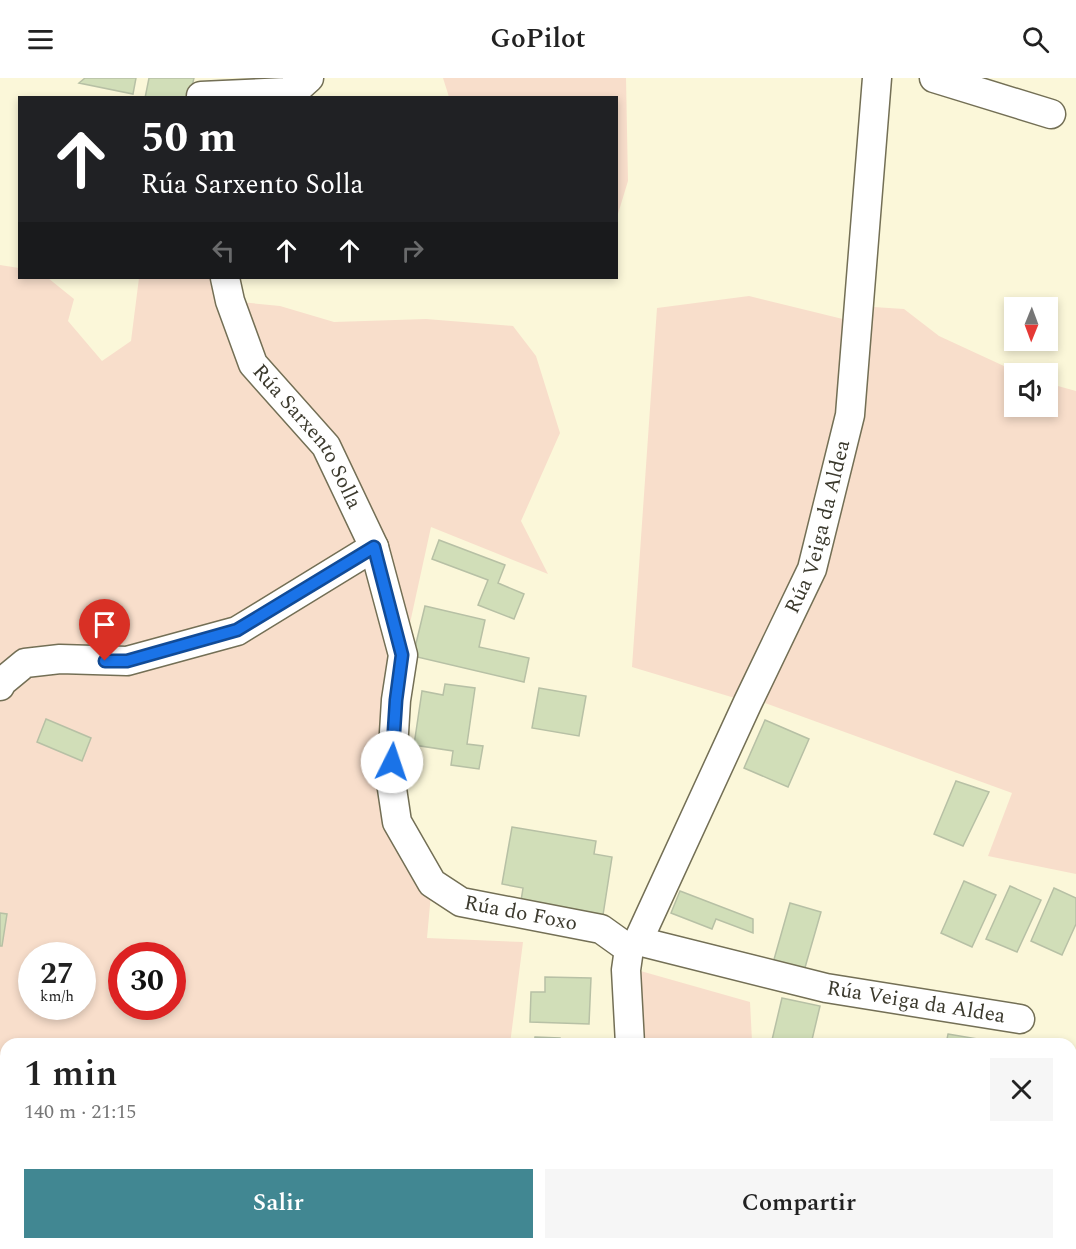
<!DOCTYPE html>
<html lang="es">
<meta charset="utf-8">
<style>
:root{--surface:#fff;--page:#f6f6f6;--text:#222;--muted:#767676;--accent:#418792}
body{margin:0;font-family:Spectral,serif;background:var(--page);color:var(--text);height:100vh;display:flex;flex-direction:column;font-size:22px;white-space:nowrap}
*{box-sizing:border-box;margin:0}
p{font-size:20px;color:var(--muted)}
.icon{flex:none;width:33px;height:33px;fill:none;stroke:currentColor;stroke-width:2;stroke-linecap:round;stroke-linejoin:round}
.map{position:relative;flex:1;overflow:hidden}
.sheet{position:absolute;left:0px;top:960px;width:1077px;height:212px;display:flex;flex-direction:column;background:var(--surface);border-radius:18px 18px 0 0;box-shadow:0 3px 9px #0003}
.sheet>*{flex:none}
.banner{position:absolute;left:18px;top:18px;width:600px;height:183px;border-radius:0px;box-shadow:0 3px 9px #0003;background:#202124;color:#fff;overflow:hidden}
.needle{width:39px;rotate:181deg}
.tools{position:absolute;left:1004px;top:219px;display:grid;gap:12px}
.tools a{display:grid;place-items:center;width:54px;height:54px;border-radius:0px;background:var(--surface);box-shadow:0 3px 9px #0003;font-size:30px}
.speed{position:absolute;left:18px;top:864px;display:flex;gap:12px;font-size:30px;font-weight:700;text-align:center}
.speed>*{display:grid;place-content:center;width:78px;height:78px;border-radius:50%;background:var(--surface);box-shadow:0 3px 9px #0003;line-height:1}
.speed small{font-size:15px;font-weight:400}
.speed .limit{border:9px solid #d22;background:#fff;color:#111}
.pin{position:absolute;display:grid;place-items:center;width:51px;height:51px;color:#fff;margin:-62px -26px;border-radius:50% 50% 50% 0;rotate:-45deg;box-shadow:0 0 6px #0007}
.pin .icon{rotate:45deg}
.me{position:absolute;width:66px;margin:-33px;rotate:4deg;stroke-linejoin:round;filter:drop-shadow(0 0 4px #0008)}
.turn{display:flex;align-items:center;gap:21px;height:126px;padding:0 24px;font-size:27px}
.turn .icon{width:78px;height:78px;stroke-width:2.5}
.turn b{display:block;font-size:42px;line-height:51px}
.lanes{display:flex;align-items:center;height:57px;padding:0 24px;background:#0003;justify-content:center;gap:30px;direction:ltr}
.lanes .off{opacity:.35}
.round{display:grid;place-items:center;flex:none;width:63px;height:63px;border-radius:0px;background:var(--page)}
.summary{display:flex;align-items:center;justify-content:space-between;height:102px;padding:0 24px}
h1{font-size:36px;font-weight:600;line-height:45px}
.action{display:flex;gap:12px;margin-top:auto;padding:12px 24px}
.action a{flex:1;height:69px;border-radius:0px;background:var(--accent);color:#fff;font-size:24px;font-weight:600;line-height:69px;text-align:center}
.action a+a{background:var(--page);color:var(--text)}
header{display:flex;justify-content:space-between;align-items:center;height:78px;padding:0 24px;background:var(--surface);font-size:27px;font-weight:600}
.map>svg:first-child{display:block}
.green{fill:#f8decb;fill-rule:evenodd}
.building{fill:#d1deb8;stroke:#b7c0a5;stroke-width:1.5}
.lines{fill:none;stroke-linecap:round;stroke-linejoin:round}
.minor-casing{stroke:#736f55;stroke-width:31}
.minor{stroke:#fff;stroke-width:28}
.route-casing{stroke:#114b97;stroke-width:15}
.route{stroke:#1a73e8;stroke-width:10}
.labels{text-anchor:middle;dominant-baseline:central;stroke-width:6;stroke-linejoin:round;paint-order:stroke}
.street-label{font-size:21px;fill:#3c3a2e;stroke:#fff}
</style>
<header><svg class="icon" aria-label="menu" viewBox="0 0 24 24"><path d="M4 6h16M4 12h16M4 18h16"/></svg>GoPilot<svg class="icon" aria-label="search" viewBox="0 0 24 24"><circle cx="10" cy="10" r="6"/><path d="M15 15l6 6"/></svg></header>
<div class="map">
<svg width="1076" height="1171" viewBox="0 0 1076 1171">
<rect width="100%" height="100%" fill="#fbf7d9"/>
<!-- green -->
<path class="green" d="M 443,0 L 626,0 L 628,103 L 617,139 L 616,20 L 449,19 Z
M 0,187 L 19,190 L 20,200 L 48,200 L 74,221 L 68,243 L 102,283 L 131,263 L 139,200 L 225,200 L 230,223 L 280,228 L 334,244 L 426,241 L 513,248 L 536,278 L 560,355 L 521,443 L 548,496 L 431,449 L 403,577 L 391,704 L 432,805 L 427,860 L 523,864 L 510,966 L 6,966 L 6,1166 L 520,1166 L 520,1171 L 0,1171 ZM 32,878 L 82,878 L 82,928 L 32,928 ZM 122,878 L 172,878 L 172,928 L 122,928 Z
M 749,218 L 855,244 L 858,228 L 904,231 L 939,258 L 1019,295 L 1014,296 L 1014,328 L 1047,328 L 1047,305 L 1076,313 L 1076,796 L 988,778 L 1012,715 L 765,625 L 801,516 L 748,624 L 632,589 L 657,230 Z
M 637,892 L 750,924 L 752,963 L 766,966 L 633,966 Z
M 1076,991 L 1076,1171 L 871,1171 L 867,1166 L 1071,1166 L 1071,992 Z"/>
<!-- building -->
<path class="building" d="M 85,0 L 136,0 L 133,16 L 79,5 Z
M 149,0 L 194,0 L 189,20 L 145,20 Z
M 439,462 L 505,487 L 498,505 L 524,516 L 514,541 L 478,527 L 488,502 L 432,481 Z
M 425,528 L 485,542 L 479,569 L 529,580 L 524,604 L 413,578 Z
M 445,606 L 475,610 L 467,666 L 483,668 L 479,691 L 451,687 L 453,673 L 414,667 L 422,613 L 443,617 Z
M 539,610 L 586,618 L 579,658 L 532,650 Z
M 46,641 L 91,660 L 82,683 L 37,664 Z
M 765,642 L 809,661 L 788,709 L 744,690 Z
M 956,703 L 989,714 L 963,768 L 934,756 Z
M 512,749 L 596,763 L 594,776 L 612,779 L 603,837 L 521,823 L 523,810 L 502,806 Z
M 964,803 L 996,817 L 972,869 L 941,855 Z
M 1010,808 L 1041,822 L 1017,874 L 986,861 Z
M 1054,810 L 1076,820 L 1076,846 L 1062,877 L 1031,863 Z
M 680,813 L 753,841 L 753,855 L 716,841 L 712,851 L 671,835 Z
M 790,825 L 821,834 L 804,893 L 773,885 Z
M 0,835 L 7,836 L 2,868 L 0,868 Z
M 545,899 L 591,900 L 589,946 L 530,944 L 531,914 L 545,914 Z
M 782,920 L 820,928 L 811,966 L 788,966 L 772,962 Z
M 948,956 L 984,962 L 983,966 L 946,966 Z
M 535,959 L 560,960 L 560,966 L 534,966 Z
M 661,1166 L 700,1166 L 703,1171 L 664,1171 Z
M 755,1166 L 819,1166 L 816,1171 L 764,1171 Z"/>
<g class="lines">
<!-- minor casing -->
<g class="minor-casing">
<g id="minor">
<path d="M 934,0 L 1051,36"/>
<path d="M 201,18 L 286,14 L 299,9 L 309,0"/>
<path id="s1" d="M 225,200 L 230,223 L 253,286 L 326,368 L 374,469 L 403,577 L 396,622 L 391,704 L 397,744 L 432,805 L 461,824 L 601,851 L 629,871"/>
<path d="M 0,608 L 2,604 L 25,585 L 60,581 L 127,583 L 237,553 L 374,469"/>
<path id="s2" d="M 638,863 L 826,910 L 1020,941"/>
<path id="s3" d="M 629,871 L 638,863 L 748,624 L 812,491 L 850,337 L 877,0"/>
<path d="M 629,871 L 626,892 L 630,966"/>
<path d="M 651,1166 L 654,1171"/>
<path d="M 725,1171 L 730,1166"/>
</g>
</g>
<!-- minor -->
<use href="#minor" class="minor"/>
</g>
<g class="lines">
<!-- route casing -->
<g class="route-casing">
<path id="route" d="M 105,583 L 127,583 L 237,552 L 374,469 L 402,577 L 396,622 L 392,684"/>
</g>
<!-- route -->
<use href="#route" class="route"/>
</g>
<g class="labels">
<!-- street labels -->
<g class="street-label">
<text stroke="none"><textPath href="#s1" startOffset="182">Rúa Sarxento Solla</textPath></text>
<text stroke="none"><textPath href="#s3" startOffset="465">Rúa Veiga da Aldea</textPath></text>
<text stroke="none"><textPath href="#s1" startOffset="758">Rúa do Foxo</textPath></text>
<text stroke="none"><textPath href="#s2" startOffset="285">Rúa Veiga da Aldea</textPath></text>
</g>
</g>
</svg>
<div class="tools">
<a><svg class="needle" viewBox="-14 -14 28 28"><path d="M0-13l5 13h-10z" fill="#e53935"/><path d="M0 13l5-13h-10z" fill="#767676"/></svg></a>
<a><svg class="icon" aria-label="sound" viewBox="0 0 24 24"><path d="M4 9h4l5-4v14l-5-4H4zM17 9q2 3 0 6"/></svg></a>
</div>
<div class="speed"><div>27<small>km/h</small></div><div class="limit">30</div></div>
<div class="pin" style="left:105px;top:583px;background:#d93025"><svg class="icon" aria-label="arrive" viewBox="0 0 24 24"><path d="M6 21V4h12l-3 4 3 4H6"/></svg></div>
<svg class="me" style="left:392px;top:684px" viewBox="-20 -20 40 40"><circle r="19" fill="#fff"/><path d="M0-13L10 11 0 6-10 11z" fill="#1a73e8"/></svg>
<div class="banner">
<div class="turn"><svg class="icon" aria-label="ahead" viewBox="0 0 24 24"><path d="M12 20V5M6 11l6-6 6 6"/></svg><div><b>50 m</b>Rúa Sarxento Solla</div></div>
<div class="lanes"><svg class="icon off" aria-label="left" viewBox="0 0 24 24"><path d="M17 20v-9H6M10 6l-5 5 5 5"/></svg><svg class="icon" aria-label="ahead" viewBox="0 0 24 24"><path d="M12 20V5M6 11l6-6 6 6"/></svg><svg class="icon" aria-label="ahead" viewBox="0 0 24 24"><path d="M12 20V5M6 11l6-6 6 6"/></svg><svg class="icon off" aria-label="right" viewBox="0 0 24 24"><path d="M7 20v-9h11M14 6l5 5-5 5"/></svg></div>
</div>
<section class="sheet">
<div class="summary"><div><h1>1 min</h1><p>140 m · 21:15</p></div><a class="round"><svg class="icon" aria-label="close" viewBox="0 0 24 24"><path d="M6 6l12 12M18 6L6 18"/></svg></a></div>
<div class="action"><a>Salir</a><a>Compartir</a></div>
</section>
</div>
